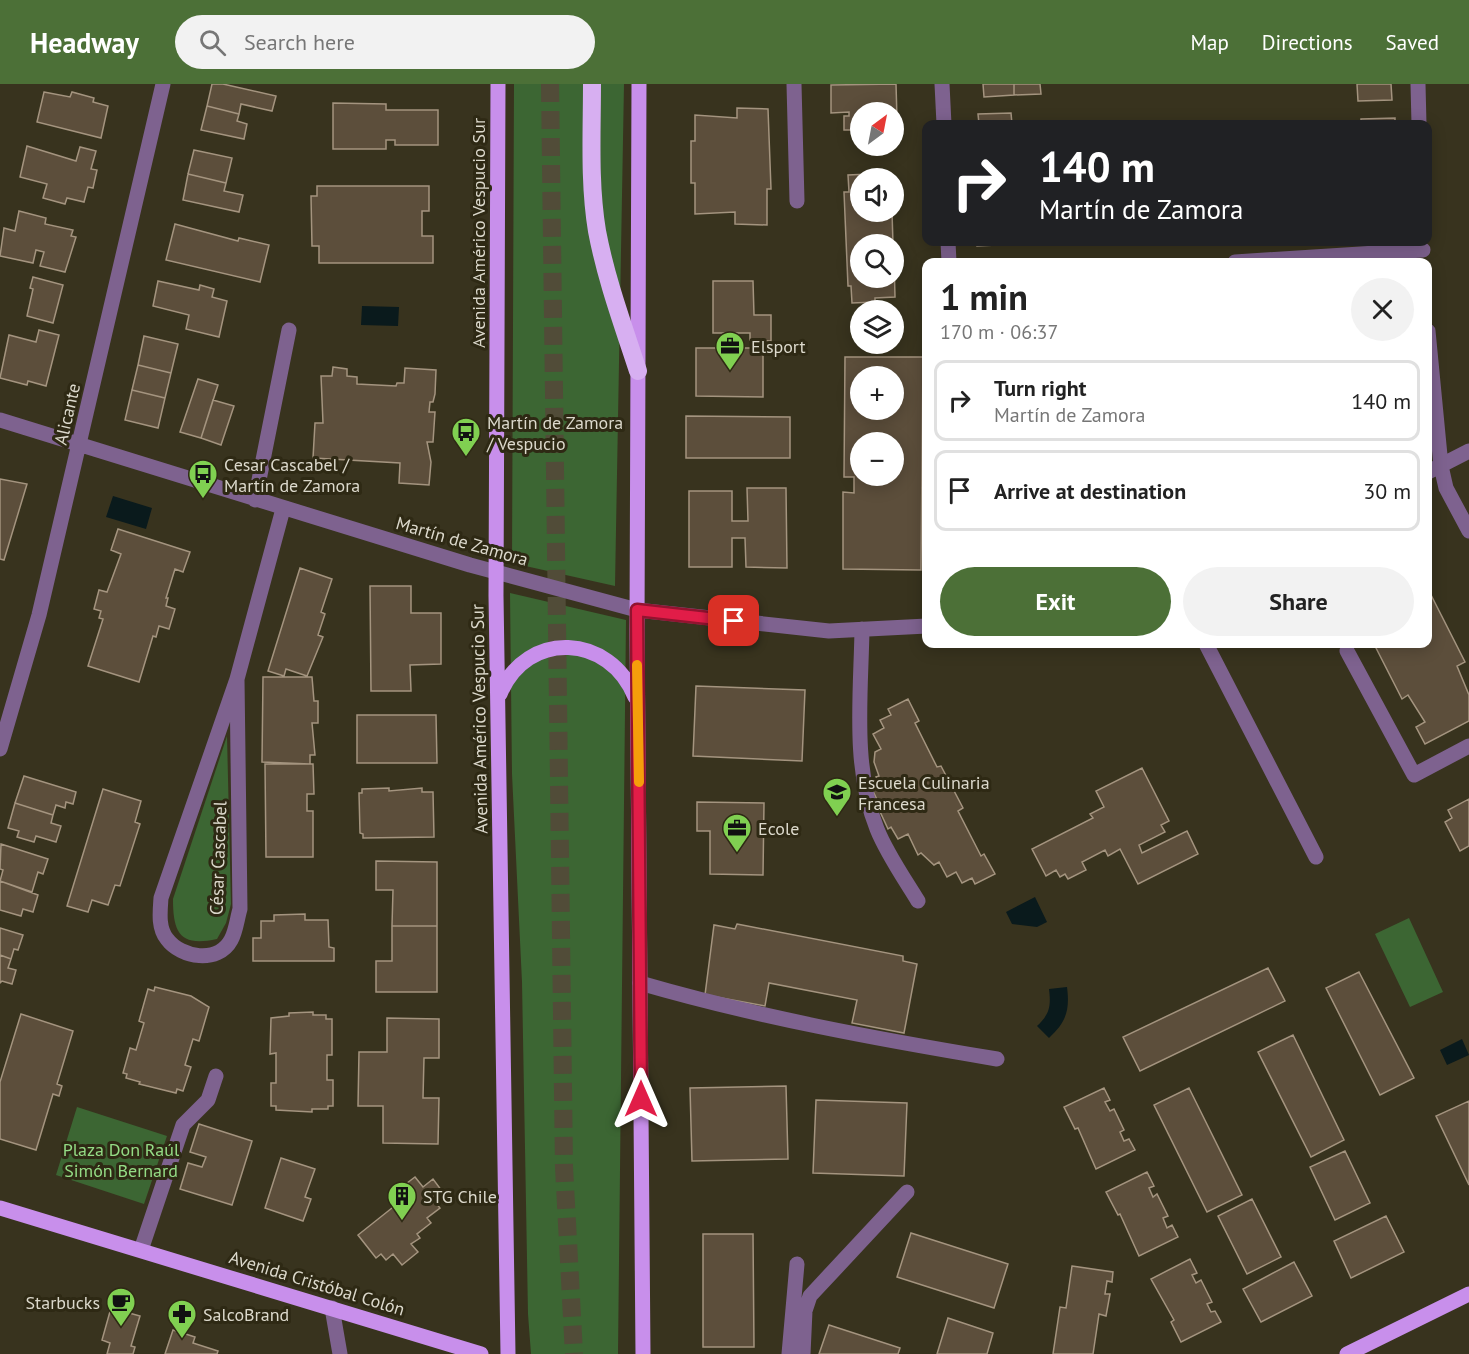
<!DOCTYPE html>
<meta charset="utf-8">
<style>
:root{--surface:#fff;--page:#f2f2f2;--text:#222;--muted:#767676;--line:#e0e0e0;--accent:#4c7037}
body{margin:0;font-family:"PT Sans",sans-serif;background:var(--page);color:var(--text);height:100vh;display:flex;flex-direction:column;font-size:22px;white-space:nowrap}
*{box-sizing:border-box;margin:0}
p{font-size:20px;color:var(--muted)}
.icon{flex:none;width:33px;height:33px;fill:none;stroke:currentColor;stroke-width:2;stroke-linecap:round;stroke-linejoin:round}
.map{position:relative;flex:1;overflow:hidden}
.panel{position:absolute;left:922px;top:174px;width:510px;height:390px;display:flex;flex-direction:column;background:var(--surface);border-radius:12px;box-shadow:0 3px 15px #0003}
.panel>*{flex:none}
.guide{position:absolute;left:922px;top:36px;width:510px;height:126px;border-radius:12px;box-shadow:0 3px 15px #0003;background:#202124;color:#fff;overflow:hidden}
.needle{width:39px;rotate:32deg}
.buttons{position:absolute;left:850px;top:18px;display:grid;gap:12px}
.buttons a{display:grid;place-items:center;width:54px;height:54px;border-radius:50%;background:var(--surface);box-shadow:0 3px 15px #0003;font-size:30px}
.pin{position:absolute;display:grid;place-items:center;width:51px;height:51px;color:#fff;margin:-26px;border-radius:12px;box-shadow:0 3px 9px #0006}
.me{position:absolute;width:66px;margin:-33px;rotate:0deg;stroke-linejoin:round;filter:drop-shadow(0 0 4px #0008)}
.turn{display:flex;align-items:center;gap:21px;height:126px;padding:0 18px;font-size:27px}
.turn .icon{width:78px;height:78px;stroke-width:2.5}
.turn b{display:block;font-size:42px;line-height:51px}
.round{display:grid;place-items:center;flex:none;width:63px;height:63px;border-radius:32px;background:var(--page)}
.head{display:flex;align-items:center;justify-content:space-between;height:102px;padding:0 18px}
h1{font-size:36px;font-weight:700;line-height:45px}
.primary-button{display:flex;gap:12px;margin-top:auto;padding:12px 18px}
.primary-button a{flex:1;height:69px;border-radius:36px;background:var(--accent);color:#fff;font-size:24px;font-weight:700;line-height:69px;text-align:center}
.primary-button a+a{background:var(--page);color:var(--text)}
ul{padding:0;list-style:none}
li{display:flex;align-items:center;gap:18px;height:81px;margin:0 12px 9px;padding:0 6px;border:3px solid var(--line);border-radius:12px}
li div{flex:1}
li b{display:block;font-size:22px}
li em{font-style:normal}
header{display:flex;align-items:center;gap:36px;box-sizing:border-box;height:84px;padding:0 30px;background:var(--accent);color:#fff}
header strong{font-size:28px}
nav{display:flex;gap:33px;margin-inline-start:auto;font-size:21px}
.search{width:420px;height:54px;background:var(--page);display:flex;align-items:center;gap:15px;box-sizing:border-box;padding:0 21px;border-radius:33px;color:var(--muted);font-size:22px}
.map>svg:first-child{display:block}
.green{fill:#3c6633}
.water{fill:#0a1a1c}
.building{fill:#5c4e3b;stroke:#a4947f;stroke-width:1.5;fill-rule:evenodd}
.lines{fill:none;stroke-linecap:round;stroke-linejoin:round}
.highway-tunnel{stroke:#514c38;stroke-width:18;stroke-dasharray:18 9;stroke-linecap:butt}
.minor{stroke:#7e628f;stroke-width:15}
.major{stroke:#c88feb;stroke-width:15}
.highway{stroke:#d7aff1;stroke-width:18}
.route-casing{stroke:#92132f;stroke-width:15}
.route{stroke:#e11d48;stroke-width:10}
.slow{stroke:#f59e0b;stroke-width:10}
.labels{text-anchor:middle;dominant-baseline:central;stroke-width:6;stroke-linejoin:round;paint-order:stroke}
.street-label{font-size:18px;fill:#dcd9cc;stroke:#2e2914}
.poi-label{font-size:18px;fill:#dcd9cc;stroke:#2e2914;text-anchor:start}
.park-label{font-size:18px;fill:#94dc85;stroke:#2e2914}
</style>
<header>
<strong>Headway</strong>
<div class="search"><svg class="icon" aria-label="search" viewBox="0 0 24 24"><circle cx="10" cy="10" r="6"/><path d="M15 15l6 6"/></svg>Search here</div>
<nav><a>Map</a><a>Directions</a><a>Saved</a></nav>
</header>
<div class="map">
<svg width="1469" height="1270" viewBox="0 0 1469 1270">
<rect width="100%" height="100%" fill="#38331e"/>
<!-- green -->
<path class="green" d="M 514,0 L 624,0 L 615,502 L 512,479 Z
M 510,509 L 626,536 L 618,1270 L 531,1270 L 528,1230 L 522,898 L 512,690 Z
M 227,652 L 231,820 L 226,839 L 217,855 C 180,863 173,849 173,815 Z
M 1409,834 L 1443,908 L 1410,923 L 1375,850 Z
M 77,1023 L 167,1052 L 144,1120 L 56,1091 Z"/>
<!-- water -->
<path class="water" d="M 362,222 L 399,223 L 398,242 L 361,241 Z
M 113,412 L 152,424 L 146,445 L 106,433 Z
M 1035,813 L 1047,838 L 1037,843 L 1012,840 L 1006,828 Z
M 1067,903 C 1070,927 1066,938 1049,954 L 1037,942 C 1050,930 1051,922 1049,905 Z
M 1462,955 L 1469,971 L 1447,981 L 1440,966 Z"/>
<!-- building -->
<path class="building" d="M 212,0 L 223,0 L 276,12 L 272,27 L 241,20 L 239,30 L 207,22 Z
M 896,0 L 897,35 L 894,35 L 894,28 L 861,28 L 861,46 L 844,46 L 844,32 L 849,32 L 849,28 L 831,29 L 831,1 Z
M 983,0 L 1014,0 L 1014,11 L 984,13 Z
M 1014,0 L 1040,0 L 1041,10 L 1014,11 Z
M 1357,0 L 1391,0 L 1392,16 L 1358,17 Z
M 44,8 L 70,13 L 72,8 L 94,14 L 93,18 L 108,22 L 101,54 L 37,38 Z
M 333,19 L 386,20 L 386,26 L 438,26 L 438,61 L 395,61 L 395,56 L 386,56 L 386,65 L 333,65 Z
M 207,22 L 239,30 L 237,37 L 247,40 L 244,55 L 201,46 Z
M 737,24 L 768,25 L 771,105 L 767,105 L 767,141 L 735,140 L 735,128 L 695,130 L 695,99 L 691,99 L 691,57 L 695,57 L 695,31 L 737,34 Z
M 1011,29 L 1012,40 L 979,40 L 978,30 Z
M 1395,34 L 1395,40 L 1361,40 L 1361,35 Z
M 27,62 L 76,77 L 80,63 L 96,67 L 91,85 L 97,86 L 93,104 L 88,103 L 84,118 L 67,114 L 65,120 L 43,114 L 47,100 L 20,93 Z
M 194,66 L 232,74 L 226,99 L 188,90 Z
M 188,90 L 226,99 L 224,107 L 243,111 L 239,128 L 183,116 Z
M 870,90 L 870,94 L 891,94 L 861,94 L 861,128 L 892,128 L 893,160 L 861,160 L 861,194 L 894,194 L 894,174 L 895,213 L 875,214 L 875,218 L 852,219 L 851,202 L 848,202 L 844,108 L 849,108 L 848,91 Z
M 317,102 L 429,102 L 429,127 L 422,127 L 422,152 L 433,152 L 433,179 L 319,179 L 319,162 L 312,162 L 311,112 L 317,112 Z
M 19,127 L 46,134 L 45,140 L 73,146 L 71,152 L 76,153 L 65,188 L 40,182 L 44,168 L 36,166 L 33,179 L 0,172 L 4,144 L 15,147 Z
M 175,140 L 238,157 L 239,154 L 269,161 L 260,198 L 166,176 Z
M 977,158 L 1020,158 L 1020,160 L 977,162 Z
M 33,193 L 63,201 L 53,239 L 27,232 L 33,205 L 30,204 Z
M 158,197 L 199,206 L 200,201 L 214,205 L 212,213 L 227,217 L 219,253 L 186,245 L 189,231 L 153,222 Z
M 713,197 L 753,197 L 754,231 L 771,231 L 771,257 L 750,256 L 750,249 L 713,249 Z
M 39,246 L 59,251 L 46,302 L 28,297 L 27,301 L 0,294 L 9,251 L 36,258 Z
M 144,252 L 178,260 L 171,289 L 138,281 Z
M 696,264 L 763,264 L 763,313 L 696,312 Z
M 845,273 L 923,273 L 921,486 L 843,485 L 843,408 L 854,409 L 854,393 L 844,393 ZM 861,292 L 894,292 L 894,326 L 861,326 ZM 861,358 L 894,358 L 894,392 L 861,392 Z
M 138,281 L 171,289 L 165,314 L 132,306 Z
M 333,283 L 347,285 L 347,292 L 357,293 L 357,300 L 396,302 L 397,299 L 404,299 L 405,284 L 436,286 L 435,310 L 433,318 L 430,318 L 429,328 L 435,328 L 433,358 L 427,358 L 431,378 L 429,401 L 399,399 L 400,379 L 313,374 L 315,339 L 323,339 L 321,292 L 332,292 Z
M 198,295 L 218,301 L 201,354 L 180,348 Z
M 132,306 L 165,314 L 158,344 L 125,336 Z
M 213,316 L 234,322 L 221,361 L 201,354 Z
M 686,332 L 790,333 L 790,374 L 686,374 Z
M 0,395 L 27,400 L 4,476 L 0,475 Z
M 747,404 L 786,404 L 787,484 L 746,483 L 745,454 L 732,454 L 732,483 L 689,483 L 689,407 L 732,407 L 732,437 L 748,437 Z
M 118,445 L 190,468 L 183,488 L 175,485 L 166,514 L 168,514 L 166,522 L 175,525 L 169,545 L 159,542 L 156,553 L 153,552 L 139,598 L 88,582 L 103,535 L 99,534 L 101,527 L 94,525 L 99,506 L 107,508 L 121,470 L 111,466 Z
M 300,484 L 332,495 L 321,528 L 325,530 L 318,551 L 323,553 L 307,592 L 286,585 L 284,592 L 268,587 Z
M 370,502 L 411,502 L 411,529 L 441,529 L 441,580 L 410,581 L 411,607 L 371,607 Z
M 1428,505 L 1465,578 L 1457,582 L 1469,611 L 1469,637 L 1425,660 L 1416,643 L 1425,638 L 1408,611 L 1402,615 L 1374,560 L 1428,560 Z
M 263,593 L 312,593 L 314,617 L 318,617 L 318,639 L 312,639 L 315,671 L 310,671 L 310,680 L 262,678 Z
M 696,602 L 805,606 L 802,677 L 693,672 Z
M 908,615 L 919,637 L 915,639 L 937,683 L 941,682 L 963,724 L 958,727 L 981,772 L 984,770 L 995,790 L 975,800 L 972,794 L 962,799 L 956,788 L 947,793 L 939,778 L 934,781 L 921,769 L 918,771 L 908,750 L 898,755 L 891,743 L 888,745 L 877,721 L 879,720 L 873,707 L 881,703 L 876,693 L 879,692 L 874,678 L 875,668 L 881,665 L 873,650 L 884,644 L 880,636 L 891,631 L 888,625 Z
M 357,631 L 436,631 L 437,679 L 357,679 Z
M 265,680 L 313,680 L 314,710 L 307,710 L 307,727 L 313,727 L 313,773 L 266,773 Z
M 1142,684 L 1169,737 L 1161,741 L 1165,748 L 1139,761 L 1142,769 L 1187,747 L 1198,770 L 1138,800 L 1120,765 L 1108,772 L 1105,766 L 1082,778 L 1086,786 L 1068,795 L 1065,790 L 1060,793 L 1056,786 L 1046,792 L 1032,765 L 1093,734 L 1090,730 L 1104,723 L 1096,707 Z
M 24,692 L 76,708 L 73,720 L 66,718 L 65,724 L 56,721 L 53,731 L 15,719 Z
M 389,704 L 389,707 L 422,704 L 422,708 L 433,708 L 434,753 L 363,754 L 363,750 L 360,749 L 359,709 L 362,709 L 362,705 Z
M 103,705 L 141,717 L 135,738 L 140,740 L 120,802 L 115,801 L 108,821 L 92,816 L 88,828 L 67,822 Z
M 1469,715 L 1469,762 L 1460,767 L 1445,738 L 1452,734 L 1448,726 Z
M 697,718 L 764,719 L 763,791 L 710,790 L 710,747 L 697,747 Z
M 15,719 L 53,731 L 51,739 L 61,742 L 56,758 L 36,752 L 34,758 L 17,753 L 19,747 L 8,744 Z
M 1,760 L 48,775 L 43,790 L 38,788 L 32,808 L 0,797 L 3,786 L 0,785 Z
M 376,777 L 437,778 L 437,842 L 392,842 L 393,806 L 376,806 Z
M 0,797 L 38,811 L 33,828 L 23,825 L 21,832 L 0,826 Z
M 305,830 L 305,836 L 328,836 L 329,863 L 334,864 L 334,877 L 253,877 L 253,854 L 261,854 L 261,837 L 274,837 L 274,831 Z
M 737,840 L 903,872 L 903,877 L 917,880 L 904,949 L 852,939 L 857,916 L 769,899 L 765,922 L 705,911 L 714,841 L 735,845 Z
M 392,842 L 437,842 L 437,908 L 376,908 L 376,877 L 392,877 Z
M 0,844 L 23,851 L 18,866 L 14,865 L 11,875 L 0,871 Z
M 0,871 L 11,875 L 8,884 L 16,886 L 12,900 L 2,897 L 0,899 Z
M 1268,884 L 1285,917 L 1140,987 L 1123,953 Z
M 1359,888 L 1414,994 L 1380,1011 L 1326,904 Z
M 155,903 L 191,912 L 209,923 L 199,957 L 193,955 L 185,981 L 191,983 L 183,1007 L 177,1005 L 176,1009 L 139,1000 L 140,998 L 126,994 L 127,990 L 123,989 L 130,964 L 136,966 L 144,939 L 139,937 L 148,905 L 154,907 Z
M 313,928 L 313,931 L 326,931 L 326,935 L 332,935 L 332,971 L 327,971 L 327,996 L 333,996 L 333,1022 L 328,1022 L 328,1025 L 312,1025 L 312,1028 L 276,1026 L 276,1022 L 271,1022 L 271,999 L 276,999 L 276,969 L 270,970 L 271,934 L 289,932 L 289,929 Z
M 21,930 L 73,947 L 57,1000 L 62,1002 L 59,1012 L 53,1010 L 36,1066 L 0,1055 L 0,998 Z
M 387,934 L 439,935 L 439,974 L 424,974 L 423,1014 L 439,1014 L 438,1060 L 383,1059 L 383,1022 L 358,1022 L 359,968 L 387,968 Z
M 1293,951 L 1344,1056 L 1311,1073 L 1258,968 Z
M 786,1002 L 788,1075 L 692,1077 L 690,1004 Z
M 1104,1004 L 1110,1016 L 1105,1018 L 1110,1027 L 1114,1025 L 1124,1046 L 1120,1048 L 1124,1057 L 1129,1055 L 1135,1066 L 1096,1085 L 1078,1044 L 1075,1045 L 1064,1023 Z
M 1189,1004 L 1242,1111 L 1207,1128 L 1154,1021 Z
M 816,1016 L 907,1019 L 904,1092 L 813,1089 Z
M 1469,1017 L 1469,1101 L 1436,1032 Z
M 199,1040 L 252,1057 L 232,1121 L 180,1105 L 188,1079 L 202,1083 L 206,1073 L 190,1068 Z
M 1345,1067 L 1370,1119 L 1335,1136 L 1310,1083 Z
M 281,1074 L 315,1085 L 305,1113 L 311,1115 L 303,1137 L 265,1124 Z
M 1147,1088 L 1154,1102 L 1149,1104 L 1153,1113 L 1157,1110 L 1168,1132 L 1163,1134 L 1167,1144 L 1172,1141 L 1178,1153 L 1139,1172 L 1120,1130 L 1118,1131 L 1106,1108 Z
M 415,1093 L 423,1103 L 433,1095 L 442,1107 L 432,1114 L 440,1124 L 427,1134 L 431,1139 L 417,1150 L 420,1154 L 411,1160 L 418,1168 L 402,1181 L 393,1170 L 386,1176 L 381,1170 L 376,1174 L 358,1151 L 397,1120 L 390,1112 Z
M 1252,1115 L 1281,1173 L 1247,1190 L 1218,1132 Z
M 1386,1132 L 1404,1168 L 1351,1194 L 1334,1157 Z
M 911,1149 L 1008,1180 L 994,1224 L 897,1193 Z
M 703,1150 L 753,1150 L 754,1263 L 703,1263 Z
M 1190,1175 L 1197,1189 L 1192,1191 L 1196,1199 L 1201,1196 L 1212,1218 L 1207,1220 L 1211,1228 L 1215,1227 L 1221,1238 L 1181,1258 L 1171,1238 L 1174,1236 L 1151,1195 Z
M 1294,1178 L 1312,1212 L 1261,1238 L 1243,1205 Z
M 1072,1182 L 1113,1188 L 1112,1198 L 1107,1197 L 1105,1210 L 1110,1210 L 1106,1232 L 1099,1230 L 1093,1270 L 1053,1270 L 1060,1223 L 1066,1224 Z
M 111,1224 L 140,1232 L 131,1262 L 135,1263 L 133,1270 L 107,1270 L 110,1259 L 102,1256 Z
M 948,1234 L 993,1249 L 987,1270 L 937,1270 Z
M 829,1241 L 900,1264 L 898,1270 L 819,1270 Z
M 173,1246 L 195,1253 L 193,1259 L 218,1267 L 217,1270 L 165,1270 Z"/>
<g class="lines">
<!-- highway-tunnel -->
<path class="highway-tunnel" d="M 550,0 L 564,1083 L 574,1270"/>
<!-- minor -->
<path class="minor" d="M 794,0 L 797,117
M 942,0 L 944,40
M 1418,0 L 1419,40
M 948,158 L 949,178
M 1235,178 L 1423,166
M 1428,247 L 1441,382 L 1446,404 L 1469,447
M 0,336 L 470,481 L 637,526 L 829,547 L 927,542
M 1428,388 L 1469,367
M 255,416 L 289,246
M 862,545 C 861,610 852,683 877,745 C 887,770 904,794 918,817
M 1206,560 L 1316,773
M 1347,567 L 1414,691 L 1469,662
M 237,595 L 240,825 C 237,835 236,847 231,856 C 218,880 181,874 167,855 C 158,844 160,828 161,814 L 237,595 L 283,425
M 0,665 L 39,531 L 163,0
M 640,899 C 757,933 877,955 997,975
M 141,1166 L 183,1041 L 208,1016 L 216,992
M 332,1224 L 340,1270
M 789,1270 L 797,1180
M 803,1270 L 805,1227 L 810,1212 L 907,1108"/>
<!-- major -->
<path class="major" d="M 498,0 L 496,512 L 508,1270
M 639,0 L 637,546 L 643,1270
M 500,610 C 527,545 610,550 635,613
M 0,1124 L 481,1270
M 1347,1270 L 1469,1210"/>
<!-- highway -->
<path class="highway" d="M 592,0 C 592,48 589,99 597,147 C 606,195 623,241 638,287"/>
</g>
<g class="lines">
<!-- route casing -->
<g class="route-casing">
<path id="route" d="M 641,1015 L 637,526 L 734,537"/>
</g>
<!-- route -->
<use href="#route" class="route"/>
<!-- slow -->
<path class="slow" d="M 637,581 L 639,698"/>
</g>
<!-- icons -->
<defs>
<g id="office-pin" transform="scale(1.5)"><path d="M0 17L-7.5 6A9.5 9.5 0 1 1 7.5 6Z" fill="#80d051" stroke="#2e2914"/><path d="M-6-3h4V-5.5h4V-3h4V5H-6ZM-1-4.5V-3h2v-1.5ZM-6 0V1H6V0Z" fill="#111"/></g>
<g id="bus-pin" transform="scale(1.5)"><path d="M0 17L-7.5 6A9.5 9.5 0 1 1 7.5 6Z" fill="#80d051" stroke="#2e2914"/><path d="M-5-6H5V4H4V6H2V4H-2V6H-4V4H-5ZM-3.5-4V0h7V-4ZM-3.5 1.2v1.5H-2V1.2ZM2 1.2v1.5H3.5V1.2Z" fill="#111"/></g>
<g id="university-pin" transform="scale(1.5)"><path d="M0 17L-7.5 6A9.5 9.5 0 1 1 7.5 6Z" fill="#80d051" stroke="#2e2914"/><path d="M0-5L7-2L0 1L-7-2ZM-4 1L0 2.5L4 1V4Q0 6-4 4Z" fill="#111"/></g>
<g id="building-pin" transform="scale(1.5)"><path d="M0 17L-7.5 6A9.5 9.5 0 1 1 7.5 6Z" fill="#80d051" stroke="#2e2914"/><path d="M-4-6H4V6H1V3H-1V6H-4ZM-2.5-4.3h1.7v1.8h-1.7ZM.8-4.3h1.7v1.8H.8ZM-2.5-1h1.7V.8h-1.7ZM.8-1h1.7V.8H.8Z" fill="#111"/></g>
<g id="cafe-pin" transform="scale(1.5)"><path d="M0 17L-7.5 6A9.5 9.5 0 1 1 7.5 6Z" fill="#80d051" stroke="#2e2914"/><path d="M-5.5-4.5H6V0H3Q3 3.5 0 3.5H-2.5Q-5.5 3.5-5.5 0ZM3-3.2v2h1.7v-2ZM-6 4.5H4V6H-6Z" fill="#111"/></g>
<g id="pharmacy-pin" transform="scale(1.5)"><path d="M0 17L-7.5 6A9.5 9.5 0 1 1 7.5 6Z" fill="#80d051" stroke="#2e2914"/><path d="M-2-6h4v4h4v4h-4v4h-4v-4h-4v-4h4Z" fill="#111"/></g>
</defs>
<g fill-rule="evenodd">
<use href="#office-pin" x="730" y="262"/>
<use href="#bus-pin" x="466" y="348"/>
<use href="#bus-pin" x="203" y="390"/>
<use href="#university-pin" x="837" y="708"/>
<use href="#office-pin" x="737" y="744"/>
<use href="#building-pin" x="402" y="1112"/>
<use href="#cafe-pin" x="121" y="1218"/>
<use href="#pharmacy-pin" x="182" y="1230"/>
</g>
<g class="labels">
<!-- street labels -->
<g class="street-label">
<text transform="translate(478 149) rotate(-90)">Avenida Américo Vespucio Sur</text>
<text transform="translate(67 330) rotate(-77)">Alicante</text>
<text transform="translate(462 457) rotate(16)">Martín de Zamora</text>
<text transform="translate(479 635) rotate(-91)">Avenida Américo Vespucio Sur</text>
<text transform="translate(218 774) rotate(-88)">César Cascabel</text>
<text transform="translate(317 1199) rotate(17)">Avenida Cristóbal Colón</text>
</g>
<!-- poi labels -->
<g class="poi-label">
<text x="751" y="262">Elsport</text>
<text x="487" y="338">Martín de Zamora<tspan x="487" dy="21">/ Vespucio</tspan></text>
<text x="224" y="380">Cesar Cascabel /<tspan x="224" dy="21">Martín de Zamora</tspan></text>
<text x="858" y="698">Escuela Culinaria<tspan x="858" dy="21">Francesa</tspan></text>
<text x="758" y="744">Ecole</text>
<text x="423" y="1112">STG Chile</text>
<text x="100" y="1218" text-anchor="end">Starbucks</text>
<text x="203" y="1230">SalcoBrand</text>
</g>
<!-- park labels -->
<g class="park-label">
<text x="121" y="1065">Plaza Don Raúl<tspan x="121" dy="21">Simón Bernard</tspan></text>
</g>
</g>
</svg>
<div class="buttons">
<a><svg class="needle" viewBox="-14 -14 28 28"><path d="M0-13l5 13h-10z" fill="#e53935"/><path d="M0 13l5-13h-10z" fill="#767676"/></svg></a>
<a><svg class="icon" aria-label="sound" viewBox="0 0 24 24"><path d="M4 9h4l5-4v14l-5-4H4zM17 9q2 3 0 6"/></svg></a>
<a><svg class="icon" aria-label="search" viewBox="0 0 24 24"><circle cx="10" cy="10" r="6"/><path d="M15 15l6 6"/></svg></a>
<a><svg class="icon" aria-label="layers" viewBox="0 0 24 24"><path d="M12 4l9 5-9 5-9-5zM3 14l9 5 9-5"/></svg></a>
<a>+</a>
<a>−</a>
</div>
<div class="pin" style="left:734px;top:537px;background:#d93025"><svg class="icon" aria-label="arrive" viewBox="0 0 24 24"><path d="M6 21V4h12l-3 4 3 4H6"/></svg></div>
<svg class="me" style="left:641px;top:1015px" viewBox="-20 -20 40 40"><path d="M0-17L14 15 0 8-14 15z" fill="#e11d48" stroke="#fff" stroke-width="4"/></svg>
<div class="guide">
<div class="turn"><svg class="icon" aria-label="right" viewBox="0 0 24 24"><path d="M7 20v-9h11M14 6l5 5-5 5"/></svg><div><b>140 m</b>Martín de Zamora</div></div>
</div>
<section class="panel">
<div class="head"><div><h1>1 min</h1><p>170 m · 06:37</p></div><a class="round"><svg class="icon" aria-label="close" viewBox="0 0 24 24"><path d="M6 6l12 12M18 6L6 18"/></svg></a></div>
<ul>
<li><svg class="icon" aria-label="right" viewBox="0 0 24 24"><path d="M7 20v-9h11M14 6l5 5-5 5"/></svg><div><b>Turn right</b><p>Martín de Zamora</p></div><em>140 m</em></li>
<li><svg class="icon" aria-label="arrive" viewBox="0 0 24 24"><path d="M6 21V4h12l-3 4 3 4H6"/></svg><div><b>Arrive at destination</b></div><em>30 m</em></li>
</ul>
<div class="primary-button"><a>Exit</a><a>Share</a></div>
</section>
</div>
